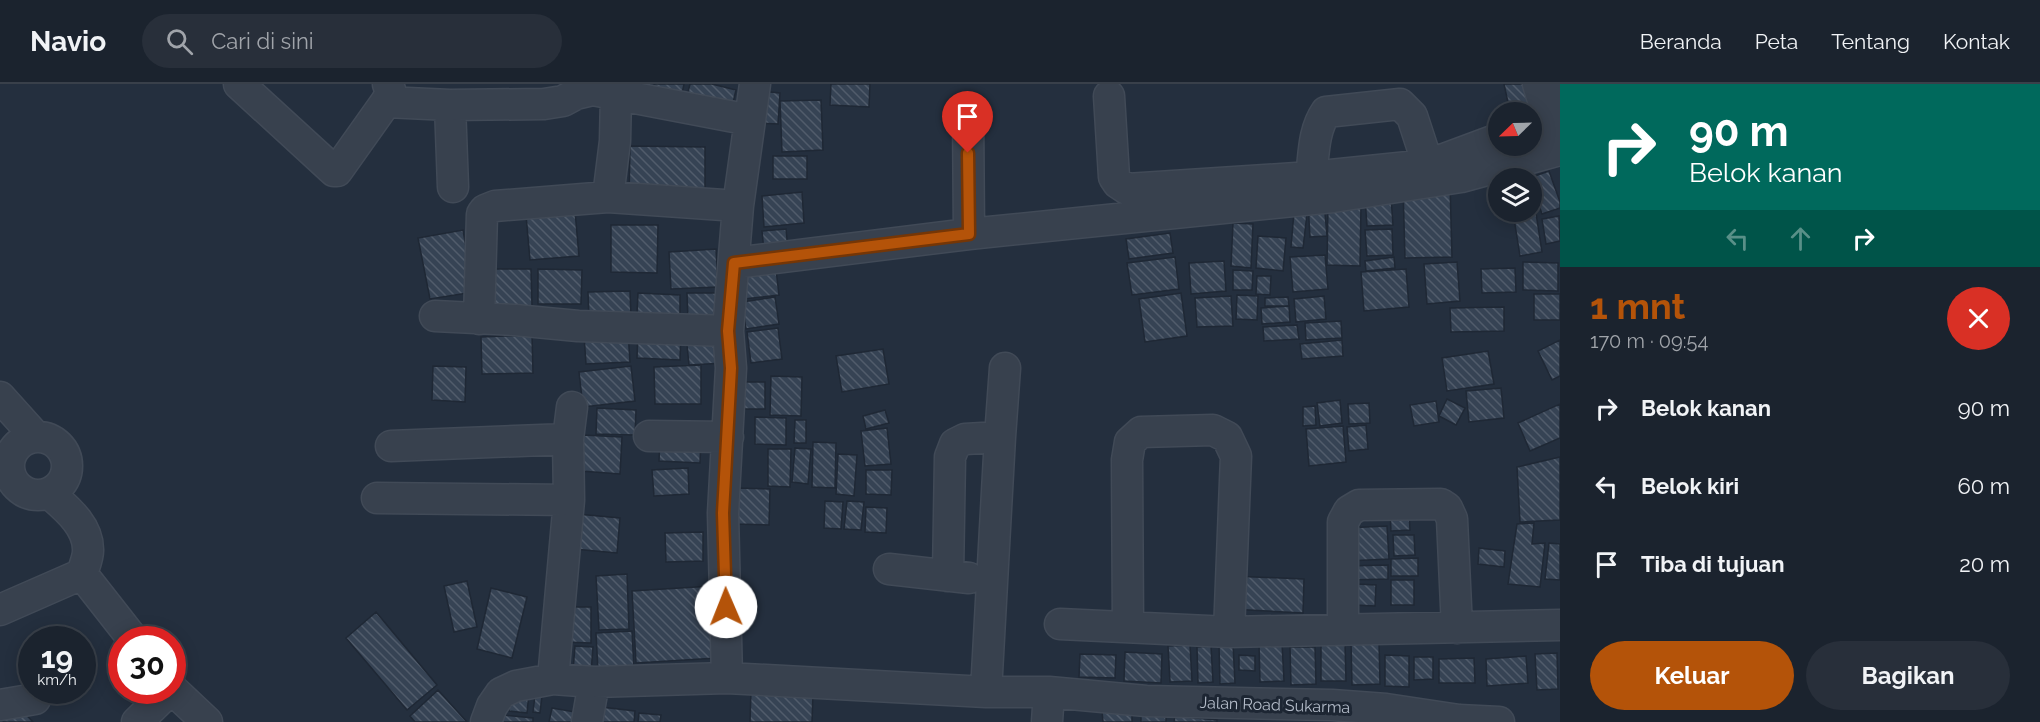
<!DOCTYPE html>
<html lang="id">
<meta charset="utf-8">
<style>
:root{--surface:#1b232e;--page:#282f3a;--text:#f1f3f6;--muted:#a0a4aa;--line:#39404a;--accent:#b45309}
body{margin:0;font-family:Raleway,sans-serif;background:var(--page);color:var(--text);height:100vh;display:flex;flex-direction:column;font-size:22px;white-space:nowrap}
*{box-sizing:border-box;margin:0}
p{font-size:20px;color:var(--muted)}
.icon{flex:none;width:33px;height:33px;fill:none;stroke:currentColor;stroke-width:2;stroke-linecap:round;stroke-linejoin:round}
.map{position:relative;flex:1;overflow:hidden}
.side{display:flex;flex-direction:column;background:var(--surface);width:480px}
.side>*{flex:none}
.hud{background:#00695c;color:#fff;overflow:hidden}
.needle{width:39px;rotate:247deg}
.controls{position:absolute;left:1488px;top:18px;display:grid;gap:12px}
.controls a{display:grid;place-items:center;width:54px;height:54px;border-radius:50%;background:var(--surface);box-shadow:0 3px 15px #0003,0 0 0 2px var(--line);font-size:30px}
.speed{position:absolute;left:18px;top:542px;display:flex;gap:12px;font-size:30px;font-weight:700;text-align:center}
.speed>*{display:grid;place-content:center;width:78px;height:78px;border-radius:50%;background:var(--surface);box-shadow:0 3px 15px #0003,0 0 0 2px var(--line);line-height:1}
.speed small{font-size:15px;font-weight:400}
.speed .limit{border:9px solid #d22;background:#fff;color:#111}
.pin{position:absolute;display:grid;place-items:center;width:51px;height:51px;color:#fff;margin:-62px -26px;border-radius:50% 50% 50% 0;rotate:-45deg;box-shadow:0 0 6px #0007}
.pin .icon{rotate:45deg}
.me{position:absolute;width:66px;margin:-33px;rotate:359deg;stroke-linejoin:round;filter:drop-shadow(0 0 4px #0008)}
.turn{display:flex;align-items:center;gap:21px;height:126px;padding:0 30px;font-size:27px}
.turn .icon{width:78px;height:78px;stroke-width:2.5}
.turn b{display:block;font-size:42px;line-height:51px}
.lanes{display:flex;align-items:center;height:57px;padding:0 30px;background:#0003;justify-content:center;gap:30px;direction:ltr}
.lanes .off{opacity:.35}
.round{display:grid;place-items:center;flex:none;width:63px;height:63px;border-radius:32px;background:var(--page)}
.head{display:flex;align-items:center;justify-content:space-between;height:102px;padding:0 30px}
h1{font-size:36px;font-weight:700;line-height:45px;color:var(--accent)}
.button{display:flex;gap:12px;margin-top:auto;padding:12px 30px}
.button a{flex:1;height:69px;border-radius:36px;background:var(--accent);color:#fff;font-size:24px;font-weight:700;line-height:69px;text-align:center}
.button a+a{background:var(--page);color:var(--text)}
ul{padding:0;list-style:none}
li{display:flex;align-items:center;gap:18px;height:78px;padding:0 30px}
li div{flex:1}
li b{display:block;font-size:22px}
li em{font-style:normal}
header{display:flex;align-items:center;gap:36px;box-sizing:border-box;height:84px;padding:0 30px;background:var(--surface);border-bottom:2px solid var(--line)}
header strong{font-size:28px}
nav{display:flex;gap:33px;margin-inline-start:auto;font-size:21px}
.search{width:420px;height:54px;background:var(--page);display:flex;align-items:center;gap:15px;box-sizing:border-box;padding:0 21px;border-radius:33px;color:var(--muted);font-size:22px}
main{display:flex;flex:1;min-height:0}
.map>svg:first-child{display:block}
.building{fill:url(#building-back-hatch);stroke:#1f2835;stroke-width:1.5}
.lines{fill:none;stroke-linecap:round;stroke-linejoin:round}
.minor-casing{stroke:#414a57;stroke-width:33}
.minor{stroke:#38414e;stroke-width:30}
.route-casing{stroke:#753606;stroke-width:15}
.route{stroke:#b45309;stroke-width:10}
.labels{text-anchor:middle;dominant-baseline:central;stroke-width:6;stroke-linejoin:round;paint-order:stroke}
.street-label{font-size:16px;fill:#b4bcc9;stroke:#1d2633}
</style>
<header>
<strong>Navio</strong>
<div class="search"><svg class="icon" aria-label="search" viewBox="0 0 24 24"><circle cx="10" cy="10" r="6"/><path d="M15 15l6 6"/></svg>Cari di sini</div>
<nav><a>Beranda</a><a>Peta</a><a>Tentang</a><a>Kontak</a></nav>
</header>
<main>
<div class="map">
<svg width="1560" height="638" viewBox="0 0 1560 638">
<defs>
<pattern id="building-back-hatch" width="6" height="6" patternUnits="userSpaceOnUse" patternTransform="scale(1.5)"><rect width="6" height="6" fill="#364354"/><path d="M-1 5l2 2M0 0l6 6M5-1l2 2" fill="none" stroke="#515c6b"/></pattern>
</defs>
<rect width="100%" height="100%" fill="#242f3e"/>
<!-- building -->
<path class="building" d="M 654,0 L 684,0 L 682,10 L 653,5 Z
M 690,0 L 712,0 L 736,6 L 731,27 L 686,16 Z
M 831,0 L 870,0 L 869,23 L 830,21 Z
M 1504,0 L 1528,0 L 1535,37 L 1532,38 L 1532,28 L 1510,28 Z
M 758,7 L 780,9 L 778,40 L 756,39 Z
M 821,16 L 823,66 L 782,68 L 780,17 Z
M 630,62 L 705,63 L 705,115 L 629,114 Z
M 773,72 L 807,72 L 807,95 L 773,95 Z
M 1549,87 L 1560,118 L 1560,124 L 1542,130 L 1532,101 L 1532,94 L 1529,94 Z
M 1450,101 L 1452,173 L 1405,174 L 1403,103 Z
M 802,108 L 804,139 L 764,143 L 762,112 Z
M 1533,110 L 1542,168 L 1520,172 L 1513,128 L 1532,128 L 1532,111 Z
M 1391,113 L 1393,141 L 1367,142 L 1365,114 Z
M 1324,118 L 1327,152 L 1310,153 L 1308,119 Z
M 1328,120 L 1361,120 L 1360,182 L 1327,181 Z
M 575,127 L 579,172 L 530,176 L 526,131 Z
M 1294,128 L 1307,130 L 1303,164 L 1291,163 Z
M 1559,132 L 1560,157 L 1546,160 L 1542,135 Z
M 1233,139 L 1253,140 L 1251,184 L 1231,182 Z
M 611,141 L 658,141 L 657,189 L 611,188 Z
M 786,145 L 788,165 L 764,167 L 762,147 Z
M 1392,145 L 1393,171 L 1367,172 L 1365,146 Z
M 463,146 L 474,208 L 430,215 L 418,154 Z
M 1170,149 L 1173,169 L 1129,175 L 1126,155 Z
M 1258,152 L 1286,154 L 1283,187 L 1256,184 Z
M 716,165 L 718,203 L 671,205 L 669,168 Z
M 1325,171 L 1328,205 L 1293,208 L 1290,173 Z
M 1175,173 L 1179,205 L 1132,211 L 1127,179 Z
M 1394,173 L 1395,184 L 1366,187 L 1365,177 Z
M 775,177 L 779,211 L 744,215 L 741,181 Z
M 1224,177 L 1226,207 L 1191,210 L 1189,179 Z
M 1457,178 L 1460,217 L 1427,220 L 1424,180 Z
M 1523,178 L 1558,179 L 1558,207 L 1523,206 Z
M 1515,184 L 1516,208 L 1482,209 L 1481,185 Z
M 486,185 L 531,185 L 532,222 L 487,223 Z
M 538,185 L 582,186 L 581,220 L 538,220 Z
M 1406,185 L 1409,223 L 1364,227 L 1361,188 Z
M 1233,186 L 1253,187 L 1252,206 L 1233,206 Z
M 1257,192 L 1271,192 L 1270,211 L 1256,210 Z
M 630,207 L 631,234 L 589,235 L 588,208 Z
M 638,209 L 680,211 L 680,232 L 637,230 Z
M 687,209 L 721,209 L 722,235 L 688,236 Z
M 1181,209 L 1187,252 L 1145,258 L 1139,215 Z
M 1534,210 L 1560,210 L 1560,236 L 1534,236 Z
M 1237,211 L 1258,212 L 1257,236 L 1236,235 Z
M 1231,212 L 1233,242 L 1197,243 L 1195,214 Z
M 1324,212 L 1326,235 L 1296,238 L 1294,215 Z
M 775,213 L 779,240 L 746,245 L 742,218 Z
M 1288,213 L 1289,222 L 1265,222 L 1265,214 Z
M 1289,222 L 1290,238 L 1262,240 L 1261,224 Z
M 1504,223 L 1504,247 L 1451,248 L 1450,224 Z
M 1341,237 L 1342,254 L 1306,256 L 1305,239 Z
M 1297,241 L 1299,255 L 1264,257 L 1263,243 Z
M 778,244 L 782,275 L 751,279 L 747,248 Z
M 638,246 L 681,247 L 680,276 L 637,274 Z
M 628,248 L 630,278 L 586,280 L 584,251 Z
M 723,248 L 725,279 L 689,281 L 686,251 Z
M 532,251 L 533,289 L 482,290 L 481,253 Z
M 1342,256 L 1343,272 L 1302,275 L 1300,260 Z
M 1560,256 L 1560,292 L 1552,296 L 1538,267 Z
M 883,265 L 889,300 L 842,308 L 836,272 Z
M 1488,267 L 1494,300 L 1447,307 L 1442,274 Z
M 701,281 L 701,320 L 655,320 L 654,283 Z
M 433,282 L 466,283 L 465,318 L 432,316 Z
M 631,282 L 635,317 L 583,323 L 579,288 Z
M 771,292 L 802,293 L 801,332 L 770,331 Z
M 735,298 L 765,298 L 765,325 L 735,325 Z
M 1501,304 L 1504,334 L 1469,338 L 1466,307 Z
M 1447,315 L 1465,324 L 1456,341 L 1439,332 Z
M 1340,316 L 1342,339 L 1320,342 L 1317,319 Z
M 1436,317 L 1439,338 L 1414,342 L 1410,321 Z
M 1369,319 L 1370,339 L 1349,340 L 1348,320 Z
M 1560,320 L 1560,354 L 1530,367 L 1518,339 Z
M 1315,322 L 1316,341 L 1303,342 L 1303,323 Z
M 597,324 L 636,326 L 635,351 L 596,350 Z
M 885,326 L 889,339 L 866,345 L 863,332 Z
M 755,333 L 786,334 L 786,361 L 755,360 Z
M 795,336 L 806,336 L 806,359 L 794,359 Z
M 1366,341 L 1368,365 L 1349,367 L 1347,343 Z
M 1343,342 L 1346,378 L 1309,382 L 1306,345 Z
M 887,344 L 891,380 L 865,382 L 861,347 Z
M 583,351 L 622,353 L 620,390 L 581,387 Z
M 660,353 L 701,354 L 700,379 L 659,377 Z
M 813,358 L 836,359 L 835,404 L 812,403 Z
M 795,364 L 811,365 L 808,400 L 792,398 Z
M 768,365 L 791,365 L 790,403 L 768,402 Z
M 838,370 L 857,371 L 854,412 L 836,410 Z
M 1560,373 L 1560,436 L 1520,438 L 1517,383 Z
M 688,384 L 689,410 L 654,412 L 652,386 Z
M 866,386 L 892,386 L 891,411 L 866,410 Z
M 735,404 L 770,405 L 769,441 L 734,440 Z
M 825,417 L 843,418 L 841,445 L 824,444 Z
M 847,417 L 864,418 L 861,446 L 844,445 Z
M 866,423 L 887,424 L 886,449 L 865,448 Z
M 1409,427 L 1410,446 L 1391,447 L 1390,428 Z
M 577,430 L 620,434 L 617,469 L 574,465 Z
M 1534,439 L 1532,460 L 1545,459 L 1540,503 L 1508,500 L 1517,440 Z
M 1387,442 L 1389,475 L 1347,477 L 1345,444 Z
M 703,448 L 703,477 L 666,478 L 665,449 Z
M 1393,451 L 1414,451 L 1415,471 L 1394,472 Z
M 1549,459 L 1560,460 L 1560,496 L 1545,495 Z
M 1479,464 L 1505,467 L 1504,483 L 1478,480 Z
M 1418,474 L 1418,492 L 1391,492 L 1391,475 Z
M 1388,481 L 1388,495 L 1346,496 L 1346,482 Z
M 627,490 L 629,545 L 599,546 L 596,492 Z
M 1232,492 L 1304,495 L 1303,529 L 1230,525 Z
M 1391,496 L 1414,496 L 1414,521 L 1391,521 Z
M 467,497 L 477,543 L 454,548 L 444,502 Z
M 1356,500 L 1376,501 L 1375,522 L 1355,521 Z
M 712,502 L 717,574 L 636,579 L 632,507 Z
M 491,504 L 527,513 L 512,574 L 477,565 Z
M 562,523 L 591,523 L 591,559 L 562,558 Z
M 376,528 L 437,601 L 407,626 L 346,554 Z
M 632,547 L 634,585 L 598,587 L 596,549 Z
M 1351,558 L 1379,558 L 1380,600 L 1352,601 Z
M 1282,559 L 1284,597 L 1260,598 L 1259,560 Z
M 1321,559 L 1345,559 L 1346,597 L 1321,597 Z
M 1233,560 L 1235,599 L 1220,600 L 1219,561 Z
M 1190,561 L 1192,597 L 1170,598 L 1168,562 Z
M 575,562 L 593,563 L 591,589 L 573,587 Z
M 1211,562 L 1213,598 L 1198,599 L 1197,563 Z
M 1290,563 L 1315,563 L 1316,600 L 1291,601 Z
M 1125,568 L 1162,570 L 1161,599 L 1124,597 Z
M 1557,569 L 1558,605 L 1537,606 L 1535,570 Z
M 1080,570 L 1116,571 L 1115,594 L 1079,593 Z
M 1239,571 L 1255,572 L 1255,587 L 1239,586 Z
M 1385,571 L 1409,572 L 1409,603 L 1385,602 Z
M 1526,572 L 1528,599 L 1487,602 L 1486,575 Z
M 1414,573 L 1433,573 L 1433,595 L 1414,596 Z
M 1474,574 L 1475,599 L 1439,599 L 1439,575 Z
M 536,603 L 543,603 L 540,629 L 533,628 Z
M 438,606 L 467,638 L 415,638 L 410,632 Z
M 751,606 L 813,609 L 812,638 L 750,638 Z
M 511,607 L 529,609 L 527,629 L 509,627 Z
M 15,619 L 33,638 L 4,638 L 0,634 Z
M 601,623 L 635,627 L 634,638 L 599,638 Z
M 552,624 L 581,629 L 580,638 L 549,638 Z
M 1102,627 L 1132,627 L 1132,638 L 1103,638 Z
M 639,629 L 661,631 L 660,638 L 638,638 Z
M 503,631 L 533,634 L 533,638 L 502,638 Z
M 1141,631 L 1166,633 L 1166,638 L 1141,638 Z
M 1175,632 L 1217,636 L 1217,638 L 1174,638 Z"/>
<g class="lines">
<!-- minor casing -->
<g class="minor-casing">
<path id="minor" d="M 239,0 L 334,87 L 337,87 L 386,18 L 391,9 L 388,0
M 1538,0 L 1542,13 L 1560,9
M 1109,12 L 1114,93 L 1118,99 L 1127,105 L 1311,93 L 1428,81 L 1498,55
M 386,18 L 450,21 L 544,20 L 563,17 L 576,10 L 593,6 L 750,36
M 450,21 L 453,103
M 1532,45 L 1560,37
M 1311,93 C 1314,71 1313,47 1326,28 L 1400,20 L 1412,32 L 1428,81
M 608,113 L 738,122
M 969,150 L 1333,113 L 1461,93 L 1560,66
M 734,179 L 969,150 L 968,28
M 435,232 L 515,236 L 578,242 L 728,247
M 479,235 L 482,130 L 485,126 L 495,122 L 608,113 L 615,57 L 616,10
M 0,313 L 36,353
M 649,352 L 728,353
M9 382a29 29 0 1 1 58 0a29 29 0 1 1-58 0Z
M 391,362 L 568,355
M 377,414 L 569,416
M 889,485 L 969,494
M 82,490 L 133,555
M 948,492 L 950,373 L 955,360 L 965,355 L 1000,353
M 0,526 L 82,490 C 84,483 88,474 88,467 C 89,442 66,424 49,409
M 1060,540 L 1229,548 L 1560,541
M 1128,543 L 1127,376 L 1130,358 L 1141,348 L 1213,346 L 1227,353 L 1236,372 L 1229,548
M 1343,546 L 1343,438 L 1349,427 L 1359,421 L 1441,420 L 1447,424 L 1452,435 L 1457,544
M 727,594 L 723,429 L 731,284 L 728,247 L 738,122 L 755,0
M 553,595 L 569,416 L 568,355 L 572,323
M 172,605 L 207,638
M 986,608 L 1000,353 L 1005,284
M 0,621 L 35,615
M 137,638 L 170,606
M 486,638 L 492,622 L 501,609 L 516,602 L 553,595 L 594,598 L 727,594 L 986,608 L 1049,608 L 1146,617 L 1332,621 L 1386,625 L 1459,636 L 1499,638
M 587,638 L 594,598
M 1047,638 L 1049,608"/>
</g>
<!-- minor -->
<use href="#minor" class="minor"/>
</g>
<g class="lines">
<!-- route casing -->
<g class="route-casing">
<path id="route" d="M 726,523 L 723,429 L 731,284 L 728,247 L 734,179 L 969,150 L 968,69"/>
</g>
<!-- route -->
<use href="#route" class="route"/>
</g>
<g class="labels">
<!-- street labels -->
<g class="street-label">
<text transform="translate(1275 621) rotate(2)">Jalan Road Sukarma</text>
</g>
</g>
</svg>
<div class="controls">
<a><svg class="needle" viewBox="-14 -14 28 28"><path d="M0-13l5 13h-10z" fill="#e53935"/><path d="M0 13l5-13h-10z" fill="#a0a4aa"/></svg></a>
<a><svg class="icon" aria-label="layers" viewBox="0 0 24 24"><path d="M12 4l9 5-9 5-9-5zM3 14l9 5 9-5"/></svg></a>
</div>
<div class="speed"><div>19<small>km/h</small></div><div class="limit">30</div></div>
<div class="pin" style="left:968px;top:69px;background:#d93025"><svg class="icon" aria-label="arrive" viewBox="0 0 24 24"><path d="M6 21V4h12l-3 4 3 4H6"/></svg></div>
<svg class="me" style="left:726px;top:523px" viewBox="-20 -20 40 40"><circle r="19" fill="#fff"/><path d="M0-13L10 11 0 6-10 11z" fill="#b45309"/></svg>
</div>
<section class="side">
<div class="hud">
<div class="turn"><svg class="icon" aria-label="right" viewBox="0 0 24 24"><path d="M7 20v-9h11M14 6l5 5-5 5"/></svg><div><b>90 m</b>Belok kanan</div></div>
<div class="lanes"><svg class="icon off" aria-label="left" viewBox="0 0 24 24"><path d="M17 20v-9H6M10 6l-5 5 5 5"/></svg><svg class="icon off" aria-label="ahead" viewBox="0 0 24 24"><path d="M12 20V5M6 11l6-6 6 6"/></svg><svg class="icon" aria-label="right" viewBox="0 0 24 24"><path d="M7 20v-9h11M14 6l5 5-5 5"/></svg></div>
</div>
<div class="head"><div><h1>1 mnt</h1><p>170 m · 09:54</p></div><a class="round" style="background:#d93025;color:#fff"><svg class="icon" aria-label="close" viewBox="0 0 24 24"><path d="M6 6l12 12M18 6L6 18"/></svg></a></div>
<ul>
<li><svg class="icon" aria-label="right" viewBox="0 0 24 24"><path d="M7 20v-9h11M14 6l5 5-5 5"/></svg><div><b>Belok kanan</b></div><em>90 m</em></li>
<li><svg class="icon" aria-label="left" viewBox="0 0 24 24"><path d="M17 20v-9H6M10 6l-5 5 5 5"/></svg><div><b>Belok kiri</b></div><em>60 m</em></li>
<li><svg class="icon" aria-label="arrive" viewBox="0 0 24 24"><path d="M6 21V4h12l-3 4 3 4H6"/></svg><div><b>Tiba di tujuan</b></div><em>20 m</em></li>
</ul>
<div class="button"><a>Keluar</a><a>Bagikan</a></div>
</section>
</main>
